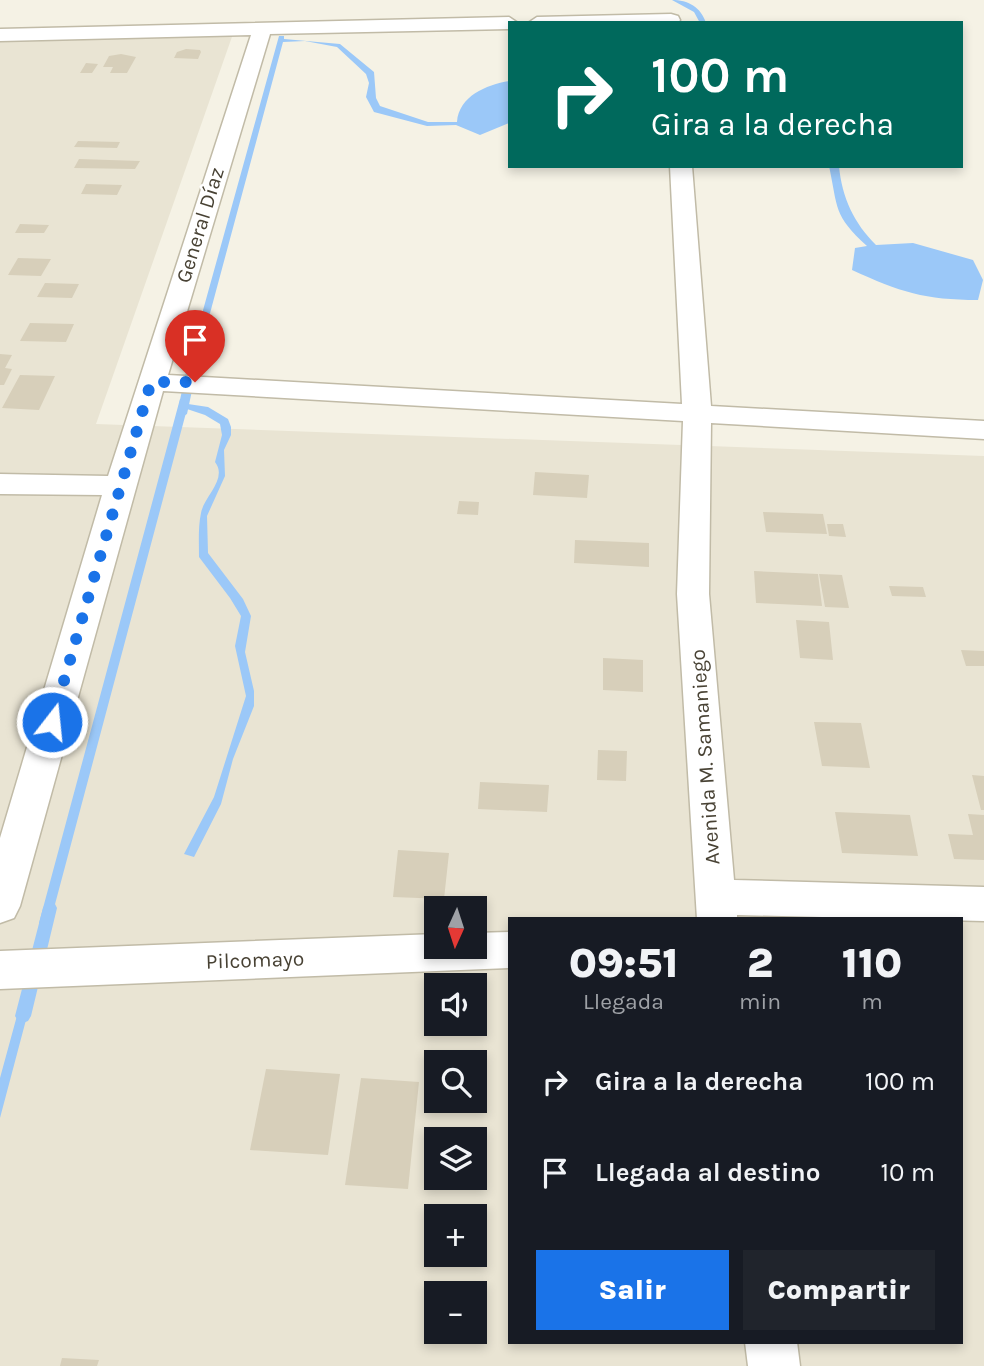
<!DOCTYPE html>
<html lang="es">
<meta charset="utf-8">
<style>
:root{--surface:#171b24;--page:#20242c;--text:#f1f3f6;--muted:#9ea1a6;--accent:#1a73e8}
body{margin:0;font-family:Karla,sans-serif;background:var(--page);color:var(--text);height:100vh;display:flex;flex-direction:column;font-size:26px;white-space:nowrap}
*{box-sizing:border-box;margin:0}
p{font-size:23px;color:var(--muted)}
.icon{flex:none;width:38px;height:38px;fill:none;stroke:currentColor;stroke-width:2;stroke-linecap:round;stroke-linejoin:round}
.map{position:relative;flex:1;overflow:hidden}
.sheet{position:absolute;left:508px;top:917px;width:455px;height:427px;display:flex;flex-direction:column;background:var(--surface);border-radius:0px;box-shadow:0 4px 10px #0003}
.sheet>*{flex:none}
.guide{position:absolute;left:508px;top:21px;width:455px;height:147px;border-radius:0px;box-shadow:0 4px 10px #0003;background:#00695c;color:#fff;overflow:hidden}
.needle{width:46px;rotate:183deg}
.fabs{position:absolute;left:424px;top:896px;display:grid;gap:14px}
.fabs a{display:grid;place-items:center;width:63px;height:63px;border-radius:0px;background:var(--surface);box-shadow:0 4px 10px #0003;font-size:35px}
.pin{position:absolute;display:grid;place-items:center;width:60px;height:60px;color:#fff;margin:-72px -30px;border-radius:50% 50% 50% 0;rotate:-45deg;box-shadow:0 0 7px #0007}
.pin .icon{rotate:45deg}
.me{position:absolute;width:77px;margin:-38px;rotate:16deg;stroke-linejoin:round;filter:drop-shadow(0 0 5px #0008)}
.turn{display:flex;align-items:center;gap:24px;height:147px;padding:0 28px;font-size:32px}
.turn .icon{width:91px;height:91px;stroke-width:2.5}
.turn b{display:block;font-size:49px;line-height:60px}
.eta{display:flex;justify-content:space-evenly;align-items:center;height:119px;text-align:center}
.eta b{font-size:42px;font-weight:800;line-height:49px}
.action{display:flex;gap:14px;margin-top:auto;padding:14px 28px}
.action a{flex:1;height:80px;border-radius:0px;background:var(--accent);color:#fff;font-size:28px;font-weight:800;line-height:80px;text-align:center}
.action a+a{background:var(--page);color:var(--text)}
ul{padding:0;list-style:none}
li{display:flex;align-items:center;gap:21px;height:91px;padding:0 28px}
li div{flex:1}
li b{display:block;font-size:26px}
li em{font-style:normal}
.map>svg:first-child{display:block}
.residential{fill:#e9e4d3;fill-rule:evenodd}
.water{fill:#9bc8f8}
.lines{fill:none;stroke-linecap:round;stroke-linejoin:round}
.stream{fill:#9bc8f8;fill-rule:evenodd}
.building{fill:#d7cfba}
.minor-casing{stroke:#c1bba7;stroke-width:3}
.minor{fill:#fff;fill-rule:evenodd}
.route{stroke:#1a73e8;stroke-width:12;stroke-dasharray:0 21.6}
.labels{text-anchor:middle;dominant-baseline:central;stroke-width:5;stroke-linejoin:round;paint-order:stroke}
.street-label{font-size:21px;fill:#484234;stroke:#fff}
</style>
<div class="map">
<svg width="984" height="1366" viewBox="0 0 984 1366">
<rect width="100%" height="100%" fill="#f5f2e5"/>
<!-- residential -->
<path class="residential" d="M 234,31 L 96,424 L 984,456 L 984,1366 L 0,1366 L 0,39 ZM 436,908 L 474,908 L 474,947 L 436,947 ZM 509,919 L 961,919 L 961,1342 L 509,1342 ZM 436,985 L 474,985 L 474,1024 L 436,1024 ZM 436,1062 L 474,1062 L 474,1101 L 436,1101 ZM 436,1139 L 474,1139 L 474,1178 L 436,1178 ZM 436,1216 L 474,1216 L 474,1255 L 436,1255 ZM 436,1293 L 474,1293 L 474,1332 L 436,1332 Z"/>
<!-- water -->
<path class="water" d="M 279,36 L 284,36 L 284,39 L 340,44 L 374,72 L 376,98 L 380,106 L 428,122 L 457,122 C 459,96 486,85 509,81 L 509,123 L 480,135 L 456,125 L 427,126 L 374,112 L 366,97 L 369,83 L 366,74 L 337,47 L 305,41 L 283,42 L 195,369 L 187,368 Z
M 829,166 L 839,166 C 842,198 854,223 876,245 L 913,243 L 973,260 L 983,280 L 978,300 C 925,300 900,292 852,270 L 855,248 L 867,246 C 833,215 838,208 829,166 Z
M 180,399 L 189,399 L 188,404 L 208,407 L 228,419 L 231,427 L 231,435 L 224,450 L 225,476 L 207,516 L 208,553 L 243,599 L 251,616 L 245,652 L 254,691 L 254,706 L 233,759 L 221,804 L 194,857 L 184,854 L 214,797 L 246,696 L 235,646 L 241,616 L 230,598 L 199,557 C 199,543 198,527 201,513 C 204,496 228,479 215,462 L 222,435 L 220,424 L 205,415 L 187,409 L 50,923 L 39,923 Z
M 21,1001 L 31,1001 L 0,1118 L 0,1078 Z"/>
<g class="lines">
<!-- stream -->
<path class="stream" d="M 672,0 C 688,0 701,7 706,23 L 700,23 L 694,12 Z
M 195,350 L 200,353 L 187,414 L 182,417 L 177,414 L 190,353 Z
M 50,902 L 55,904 L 57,908 L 31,1016 L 28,1021 L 23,1023 L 18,1021 L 15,1016 L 43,908 L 45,904 Z"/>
</g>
<!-- building -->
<path class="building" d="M 186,49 L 200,50 L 201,52 L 198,59 L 174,58 L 177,52 Z
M 121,54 L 136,57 L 127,73 L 110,73 L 113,67 L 103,67 L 109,56 Z
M 86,63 L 98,64 L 92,73 L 80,73 Z
M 78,141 L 120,142 L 117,148 L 74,147 Z
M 79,159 L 140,161 L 135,169 L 74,168 Z
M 86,184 L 122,185 L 117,195 L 81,194 Z
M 20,224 L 49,225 L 44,233 L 15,233 Z
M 18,258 L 51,259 L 41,276 L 8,275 Z
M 45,283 L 79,284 L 72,298 L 37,297 Z
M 30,323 L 74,324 L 66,342 L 20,341 Z
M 0,354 L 12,355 L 5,368 L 12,369 L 4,385 L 0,385 Z
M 20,375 L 55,376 L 39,410 L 2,408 Z
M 535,472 L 589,475 L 587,498 L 533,495 Z
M 459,501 L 479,502 L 478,515 L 457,514 Z
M 763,512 L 823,514 L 827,534 L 766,532 Z
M 827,524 L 843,524 L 846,537 L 829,536 Z
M 575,540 L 649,543 L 649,567 L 574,563 Z
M 754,571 L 818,574 L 822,606 L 756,603 Z
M 819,574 L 842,575 L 849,608 L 825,607 Z
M 889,586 L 923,587 L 926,597 L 892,596 Z
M 796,620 L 829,622 L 833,660 L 800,658 Z
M 961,650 L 984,651 L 984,666 L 966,666 Z
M 603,658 L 643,660 L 643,692 L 603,690 Z
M 814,722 L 861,723 L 870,768 L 822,766 Z
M 598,750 L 627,751 L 626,781 L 597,780 Z
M 972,775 L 984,776 L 984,810 L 981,810 Z
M 480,782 L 549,785 L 547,812 L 478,809 Z
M 835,812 L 910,815 L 918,856 L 842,853 Z
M 968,814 L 984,815 L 984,860 L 954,859 L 948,834 L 973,835 Z
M 398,850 L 449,853 L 444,899 L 393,897 Z
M 266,1069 L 340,1074 L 328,1155 L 250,1150 Z
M 361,1078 L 419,1082 L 408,1189 L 345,1185 Z
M 62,1358 L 99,1360 L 97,1366 L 60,1366 Z"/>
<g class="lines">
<!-- minor casing -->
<g class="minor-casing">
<path id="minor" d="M 671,14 L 678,16 L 680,20 L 678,23 L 528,23 L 537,17 Z
M 509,17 L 518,23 L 509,23 L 509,29 L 270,34 L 168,375 L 682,404 L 670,166 L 692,166 L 711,406 L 984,421 L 984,439 L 711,423 L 709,594 L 734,880 L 984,887 L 984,921 L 737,915 L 737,919 L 697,919 L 677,594 L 683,421 L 163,391 L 20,906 L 14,918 L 0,923 L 0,838 L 102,495 L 0,494 L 0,474 L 108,476 L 251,35 L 0,41 L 0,29 Z
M 509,932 L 509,968 L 0,989 L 0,951 L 436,934 L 436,947 L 474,947 L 474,933 Z
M 745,1342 L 797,1342 L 800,1366 L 748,1366 Z"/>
</g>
<!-- minor -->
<use href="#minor" class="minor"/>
</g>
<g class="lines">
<!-- route -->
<path class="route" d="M 52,722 L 151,382 L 195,382"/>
</g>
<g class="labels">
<!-- street labels -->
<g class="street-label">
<text transform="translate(200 225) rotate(-73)">General Díaz</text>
<text transform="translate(705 757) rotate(-94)">Avenida M. Samaniego</text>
<text transform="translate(255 960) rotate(-2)">Pilcomayo</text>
</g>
</g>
</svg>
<div class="fabs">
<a><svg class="needle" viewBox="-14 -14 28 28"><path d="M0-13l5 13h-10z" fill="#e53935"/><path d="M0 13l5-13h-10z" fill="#9ea1a6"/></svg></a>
<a><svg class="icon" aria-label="sound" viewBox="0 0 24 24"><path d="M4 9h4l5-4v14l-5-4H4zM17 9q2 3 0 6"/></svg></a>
<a><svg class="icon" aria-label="search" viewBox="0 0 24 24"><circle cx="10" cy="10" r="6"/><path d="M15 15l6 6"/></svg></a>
<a><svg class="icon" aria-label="layers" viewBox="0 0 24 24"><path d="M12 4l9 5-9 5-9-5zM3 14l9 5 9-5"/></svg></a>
<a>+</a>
<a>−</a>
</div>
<div class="pin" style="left:195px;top:382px;background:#d93025"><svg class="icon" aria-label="arrive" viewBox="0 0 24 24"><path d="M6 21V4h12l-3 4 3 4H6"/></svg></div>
<svg class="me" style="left:52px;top:722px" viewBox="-20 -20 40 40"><circle r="17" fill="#1a73e8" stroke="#fff" stroke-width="3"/><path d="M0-11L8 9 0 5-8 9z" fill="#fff"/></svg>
<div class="guide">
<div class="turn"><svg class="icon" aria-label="right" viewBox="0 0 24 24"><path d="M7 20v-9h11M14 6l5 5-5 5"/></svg><div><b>100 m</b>Gira a la derecha</div></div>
</div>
<section class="sheet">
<div class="eta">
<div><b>09:51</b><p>Llegada</p></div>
<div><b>2</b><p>min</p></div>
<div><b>110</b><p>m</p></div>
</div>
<ul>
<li><svg class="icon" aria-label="right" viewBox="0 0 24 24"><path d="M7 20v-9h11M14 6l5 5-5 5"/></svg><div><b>Gira a la derecha</b></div><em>100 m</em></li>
<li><svg class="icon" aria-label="arrive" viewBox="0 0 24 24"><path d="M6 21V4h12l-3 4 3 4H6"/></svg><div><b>Llegada al destino</b></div><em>10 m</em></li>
</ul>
<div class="action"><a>Salir</a><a>Compartir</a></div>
</section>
</div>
